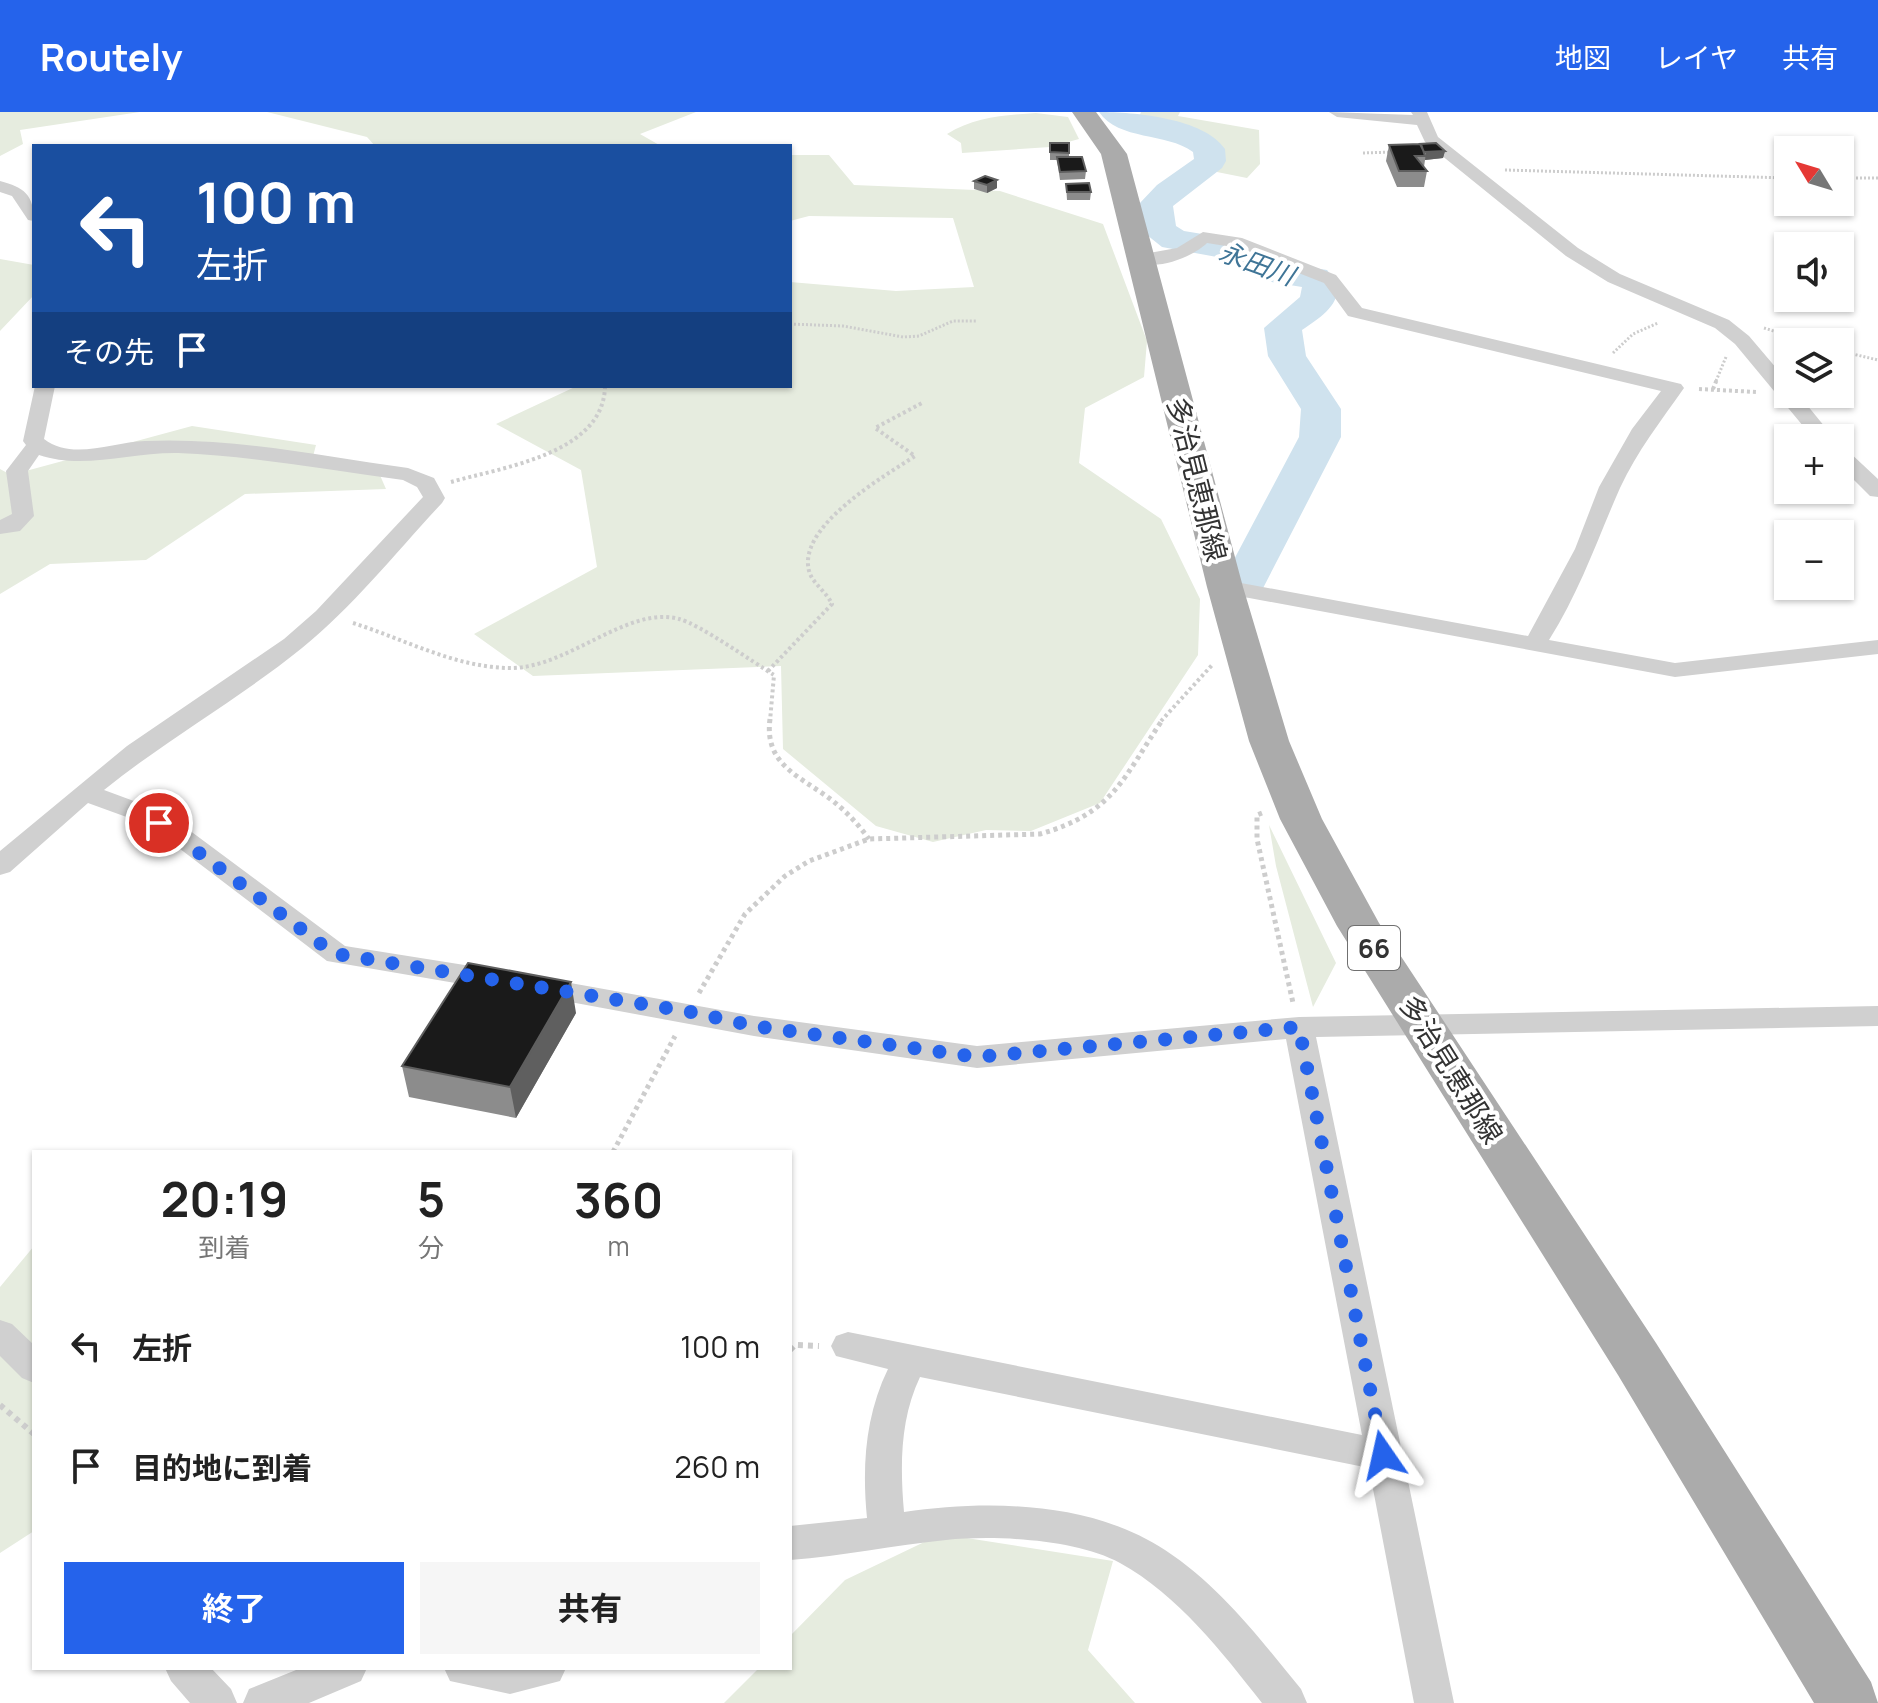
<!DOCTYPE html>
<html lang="ja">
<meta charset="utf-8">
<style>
:root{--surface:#fff;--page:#f6f6f6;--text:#222;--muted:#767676;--accent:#2563eb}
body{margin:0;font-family:Manrope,"Noto Sans JP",sans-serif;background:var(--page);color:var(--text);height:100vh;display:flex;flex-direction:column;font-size:30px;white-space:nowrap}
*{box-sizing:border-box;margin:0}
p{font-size:26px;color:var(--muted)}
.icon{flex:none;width:44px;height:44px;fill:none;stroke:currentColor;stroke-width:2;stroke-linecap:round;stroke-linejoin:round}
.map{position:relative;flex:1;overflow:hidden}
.panel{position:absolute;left:32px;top:1038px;width:760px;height:520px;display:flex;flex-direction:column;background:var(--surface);border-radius:0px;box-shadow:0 2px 6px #0004}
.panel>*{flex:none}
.guide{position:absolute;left:32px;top:32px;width:760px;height:244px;border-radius:0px;box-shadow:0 2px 6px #0004;background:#1a4fa0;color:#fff;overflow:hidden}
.needle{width:52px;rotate:308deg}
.fabs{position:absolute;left:1774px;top:24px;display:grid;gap:16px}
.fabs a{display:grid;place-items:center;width:80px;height:80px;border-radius:0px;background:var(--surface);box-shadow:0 2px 6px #0004;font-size:40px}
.pin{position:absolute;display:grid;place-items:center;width:68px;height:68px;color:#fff;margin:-34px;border:4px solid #fff;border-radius:50%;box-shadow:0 2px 8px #0007}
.me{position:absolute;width:88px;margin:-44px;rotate:349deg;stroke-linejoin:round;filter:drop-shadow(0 0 6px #0008)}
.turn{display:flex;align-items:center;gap:28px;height:168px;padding:0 32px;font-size:36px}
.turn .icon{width:104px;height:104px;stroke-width:2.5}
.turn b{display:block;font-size:56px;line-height:68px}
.then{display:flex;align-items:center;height:76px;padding:0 32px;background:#0003;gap:16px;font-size:30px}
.eta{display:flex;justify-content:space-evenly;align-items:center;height:136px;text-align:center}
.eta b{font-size:48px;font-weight:700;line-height:56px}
.cta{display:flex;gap:16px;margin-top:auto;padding:16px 32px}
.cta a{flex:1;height:92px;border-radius:0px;background:var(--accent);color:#fff;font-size:32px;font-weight:700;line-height:92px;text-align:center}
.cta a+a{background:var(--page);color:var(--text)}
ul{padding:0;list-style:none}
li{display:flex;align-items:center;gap:24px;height:120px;padding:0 32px}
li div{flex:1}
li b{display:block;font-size:30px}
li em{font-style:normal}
header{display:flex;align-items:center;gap:48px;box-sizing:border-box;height:112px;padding:0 40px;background:var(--accent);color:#fff}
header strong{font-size:38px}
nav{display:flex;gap:44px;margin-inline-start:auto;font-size:28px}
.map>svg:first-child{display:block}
.green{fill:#e6ecdf}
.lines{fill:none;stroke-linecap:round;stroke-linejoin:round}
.river{fill:#cfe2ee;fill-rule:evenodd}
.path-far3{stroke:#cdcdcd;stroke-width:3;stroke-dasharray:2 2;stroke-linecap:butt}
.path-far2{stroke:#cdcdcd;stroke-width:4;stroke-dasharray:3 3;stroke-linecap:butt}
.path-far1{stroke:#cdcdcd;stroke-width:5;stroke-dasharray:4 4;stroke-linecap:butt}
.path{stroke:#cdcdcd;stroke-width:6;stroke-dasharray:5 5;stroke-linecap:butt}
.minor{fill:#d0d0d0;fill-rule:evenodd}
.primary{fill:#ababab;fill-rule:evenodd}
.wall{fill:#8c8c8c}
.shaded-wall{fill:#5f5f5f}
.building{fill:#1a1a1a;stroke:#5f5f5f;stroke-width:2}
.route{stroke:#2563eb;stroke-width:14;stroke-dasharray:0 25.2}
.labels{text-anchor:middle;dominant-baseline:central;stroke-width:8;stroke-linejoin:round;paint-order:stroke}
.far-water-label{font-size:26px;font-style:italic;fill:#3f7597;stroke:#fff}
.shield{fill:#fff;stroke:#707070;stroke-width:2}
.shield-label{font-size:26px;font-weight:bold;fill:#333}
.street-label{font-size:28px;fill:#333;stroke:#fff}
</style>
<header>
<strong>Routely</strong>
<nav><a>地図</a><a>レイヤ</a><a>共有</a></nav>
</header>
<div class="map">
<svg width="1878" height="1591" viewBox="0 0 1878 1591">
<rect width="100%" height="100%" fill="#fff"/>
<!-- green -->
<path class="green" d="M 0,0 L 140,0 L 20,18 L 23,32 L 0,44 Z
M 267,0 L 696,0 L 640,22 L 661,34 L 375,34 L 367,25 Z
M 1141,0 L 1180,0 L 1178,4 L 1259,18 L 1260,52 L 1247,66 L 1212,59 L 1219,37 C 1196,14 1168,13 1138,8 Z
M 1036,1 L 1068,5 L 1079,27 L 1050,35 L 962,41 L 961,31 L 947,22 C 974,5 1004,3 1036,1 Z
M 790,43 L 829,43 L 854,73 L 1000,79 L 1103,112 L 1147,229 L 1144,265 L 1085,296 L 1079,351 L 1161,407 L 1200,487 L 1198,543 L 1100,691 L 1031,719 L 986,718 L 933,730 L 876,714 L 783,637 L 781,554 L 533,564 L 474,522 L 597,455 L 581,358 L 496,312 L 577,274 L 790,274 L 790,170 L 896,179 L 974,175 L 953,106 L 809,104 L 790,109 Z
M 0,147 L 34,153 L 34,183 L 0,219 Z
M 192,314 L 316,333 L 311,352 L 379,361 L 386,377 L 245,382 L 146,448 L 50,452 L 0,482 L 0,357 L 11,363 Z
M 1269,713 L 1336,851 L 1313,895 L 1276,754 Z
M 34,1134 L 34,1419 L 0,1441 L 0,1175 Z
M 941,1422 L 1113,1449 L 1088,1538 L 1135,1591 L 724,1591 L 759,1556 L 790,1556 L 790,1524 L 845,1468 Z"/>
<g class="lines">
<!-- river -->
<path class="river" d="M 1099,0 C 1134,0 1204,6 1225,37 L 1226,49 L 1222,56 L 1173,94 L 1176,114 L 1184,119 L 1251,130 L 1282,151 L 1327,158 L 1338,172 C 1339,195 1319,206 1302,218 L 1306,244 L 1341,297 L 1341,325 L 1260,482 L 1244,486 L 1228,482 L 1221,472 L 1299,325 L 1301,297 L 1268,244 L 1264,216 L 1300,185 L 1302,175 L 1259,168 L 1228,147 L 1162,135 L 1142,119 L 1139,92 L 1157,73 L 1194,47 L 1193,40 C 1166,20 1119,29 1099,0 Z"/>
<!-- path-far3 -->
<path class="path-far3" d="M 1363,41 L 1392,40
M 1505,58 L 1788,66
M 1840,66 L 1878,66
M 790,212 L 843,214 L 903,225 L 919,224 L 953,209 L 976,209
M 1764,216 L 1809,230
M 1840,239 L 1878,248
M 1613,241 L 1633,222 L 1658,211
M 1716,269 L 1726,245"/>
<!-- path-far2 -->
<path class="path-far2" d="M 1699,277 L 1756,280
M 1713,277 L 1717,267
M 451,370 C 503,355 604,342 605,274
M 353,511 C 404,527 456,556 511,556 C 568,556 628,493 679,507 C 699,512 753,550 774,563 L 770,609
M 768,559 L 832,492 C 827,481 815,473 810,462 C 793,416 885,364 915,344 L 875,316 L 922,291
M 1161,609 L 1213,552"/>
<!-- path-far1 -->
<path class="path-far1" d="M 770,607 C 764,652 799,664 829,686 C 845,698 858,712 869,727
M 1262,701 L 1257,703 L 1257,727 L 1293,891
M 699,881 L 745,802 L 785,764 L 809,749 L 869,727 L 1040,722 C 1114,701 1123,666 1163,607
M 613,1040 L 675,924"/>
<!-- path -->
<path class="path" d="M 790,1238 L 795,1233 L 819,1234
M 0,1293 L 34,1322"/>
<!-- minor -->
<path class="minor" d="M 1329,0 L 1413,3 L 1411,0 L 1427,0 L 1438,25 L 1578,136 L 1620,162 L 1729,208 L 1749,224 L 1788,270 L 1788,282 L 1798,282 L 1834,326 L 1813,326 L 1735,232 L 1715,216 L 1608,170 L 1566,144 L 1425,30 L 1417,13 L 1337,5 Z
M 0,69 C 24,75 34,83 34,109 L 28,108 L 12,84 L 0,80 Z
M 1203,120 L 1242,126 L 1336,163 L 1362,196 L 1681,272 L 1684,276 C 1661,309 1637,339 1620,376 C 1597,428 1580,479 1549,528 L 1675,551 L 1878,528 L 1878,542 L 1675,565 L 1217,480 L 1214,475 L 1217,470 L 1225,468 L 1528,524 L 1575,437 L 1599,375 L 1632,317 L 1661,279 L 1348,204 L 1324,171 L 1232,135 L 1207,131 C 1193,145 1151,162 1135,147 L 1138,143 L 1177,136 Z
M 35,274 L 55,274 L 44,327 C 72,349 113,330 145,329 C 233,325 321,344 408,356 L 434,366 L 445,386 L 442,391 C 397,439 354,494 302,536 C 239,587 167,627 104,678 L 150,695 L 185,715 L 345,834 L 496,858 L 506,861 L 511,868 L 506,875 L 496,878 L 327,849 L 167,727 L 132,707 L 88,691 L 10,760 L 0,763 L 0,739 L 127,634 L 284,527 L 316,499 L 423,385 L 417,375 L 403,368 C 328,358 254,344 178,341 C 132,340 83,358 39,343 L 28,359 L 34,404 L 20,419 L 0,422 L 0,408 L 12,402 L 6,359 L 26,333 L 23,329 Z
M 1840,336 L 1847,338 L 1878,367 L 1878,385 L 1870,384 L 1840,354 Z
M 537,865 L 754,904 L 977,934 L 1299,905 L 1878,894 L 1878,914 L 1316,925 L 1454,1591 L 1414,1591 L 1369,1356 L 920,1265 C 900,1307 900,1354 904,1400 C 989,1388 1090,1389 1165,1438 C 1219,1473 1261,1528 1301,1577 L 1307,1591 L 1262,1591 C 1222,1540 1178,1483 1120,1451 C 1076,1427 995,1423 946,1428 C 894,1433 843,1444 790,1448 L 790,1414 L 867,1406 C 862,1355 865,1304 888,1257 L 836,1244 L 831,1234 L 836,1224 L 848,1220 L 1362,1323 L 1286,927 L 977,956 L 754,924 L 527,882 L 522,875 L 527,868 Z
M 0,1208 L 12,1212 L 34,1233 L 34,1271 L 22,1266 L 0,1244 Z
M 165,1556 L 211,1556 L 231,1577 L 237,1591 L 190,1591 L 171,1569 Z
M 301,1556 L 367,1556 L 361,1569 L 309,1591 L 243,1591 L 249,1577 Z
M 444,1556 L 566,1556 L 560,1569 L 510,1582 L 450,1569 Z"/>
<!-- primary -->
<path class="primary" d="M 1072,0 L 1096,0 L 1127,42 L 1243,475 L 1289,629 L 1322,707 L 1379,811 L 1656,1231 L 1871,1570 L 1878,1591 L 1814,1591 L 1618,1263 L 1337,814 L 1280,707 L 1249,629 L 1207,475 L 1101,42 Z"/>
</g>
<!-- wall -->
<path class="wall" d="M 1050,31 L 1069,31 L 1069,45 L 1086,59 L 1085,67 L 1060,68 L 1057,48 L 1050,48 Z
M 1420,32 L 1445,39 L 1443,46 L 1425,48 L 1424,55 L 1427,59 L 1424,75 L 1397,75 L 1386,49 L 1389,33 Z
M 997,68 L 997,76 L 987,81 L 974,77 L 974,69 Z
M 1066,72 L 1091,80 L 1090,88 L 1067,88 Z
M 576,901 L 516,1006 L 409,985 L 402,954 Z"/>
<!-- shaded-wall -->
<path class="shaded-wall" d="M 1445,39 L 1443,46 L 1425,48 L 1426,40 Z
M 997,68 L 997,76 L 987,81 L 987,73 Z
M 571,870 L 576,901 L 516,1006 L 510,975 Z"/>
<!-- building -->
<path class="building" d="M 1050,31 L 1069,31 L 1069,41 L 1050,40 Z
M 1436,31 L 1445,39 L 1424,40 L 1420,32 Z
M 1421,32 L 1425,44 L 1415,44 L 1427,59 L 1399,59 L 1389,33 Z
M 1057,45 L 1082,45 L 1086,59 L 1060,60 Z
M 985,64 L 997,68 L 987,73 L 974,69 Z
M 1089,71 L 1091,80 L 1067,80 L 1066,72 Z
M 468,851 L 571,870 L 510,975 L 402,954 Z"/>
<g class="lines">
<!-- route -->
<path class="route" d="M 159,711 L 321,832 L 337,842 L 361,846 L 691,900 L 754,914 L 977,945 L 1299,915 L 1383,1343"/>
</g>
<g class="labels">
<!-- far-water labels -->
<g class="far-water-label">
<text transform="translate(1257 151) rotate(20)">永田川</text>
</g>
<!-- shield labels -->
<rect class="shield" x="1348" y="814" width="52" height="44" rx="6"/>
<g class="shield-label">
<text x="1374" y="836">66</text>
</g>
<!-- street labels -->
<g class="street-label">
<text transform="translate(1198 367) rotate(76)">多治見恵那線</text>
<text transform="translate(1452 957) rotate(58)">多治見恵那線</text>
</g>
</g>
</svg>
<div class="fabs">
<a><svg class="needle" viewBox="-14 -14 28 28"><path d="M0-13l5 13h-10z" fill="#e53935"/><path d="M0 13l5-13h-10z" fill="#767676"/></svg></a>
<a><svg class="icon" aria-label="sound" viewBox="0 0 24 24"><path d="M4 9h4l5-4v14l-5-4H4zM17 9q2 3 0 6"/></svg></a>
<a><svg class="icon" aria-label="layers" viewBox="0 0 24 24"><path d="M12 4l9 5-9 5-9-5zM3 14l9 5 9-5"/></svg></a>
<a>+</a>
<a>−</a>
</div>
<div class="pin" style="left:159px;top:711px;background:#d93025"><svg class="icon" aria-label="arrive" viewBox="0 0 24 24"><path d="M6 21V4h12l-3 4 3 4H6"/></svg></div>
<svg class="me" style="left:1383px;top:1343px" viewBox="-20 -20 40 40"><path d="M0-17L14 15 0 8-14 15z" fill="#2563eb" stroke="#fff" stroke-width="4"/></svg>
<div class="guide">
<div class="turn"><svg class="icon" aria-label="left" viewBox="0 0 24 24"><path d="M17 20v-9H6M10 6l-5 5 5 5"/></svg><div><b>100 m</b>左折</div></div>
<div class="then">その先<svg class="icon" aria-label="arrive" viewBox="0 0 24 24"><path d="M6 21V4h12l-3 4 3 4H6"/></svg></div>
</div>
<section class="panel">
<div class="eta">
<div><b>20:19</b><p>到着</p></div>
<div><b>5</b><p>分</p></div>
<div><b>360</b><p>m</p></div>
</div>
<ul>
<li><svg class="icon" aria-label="left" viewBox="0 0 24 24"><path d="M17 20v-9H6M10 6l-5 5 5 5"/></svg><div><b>左折</b></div><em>100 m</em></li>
<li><svg class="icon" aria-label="arrive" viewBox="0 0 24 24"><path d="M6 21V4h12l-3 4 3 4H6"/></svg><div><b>目的地に到着</b></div><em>260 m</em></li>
</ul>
<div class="cta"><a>終了</a><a>共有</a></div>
</section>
</div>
